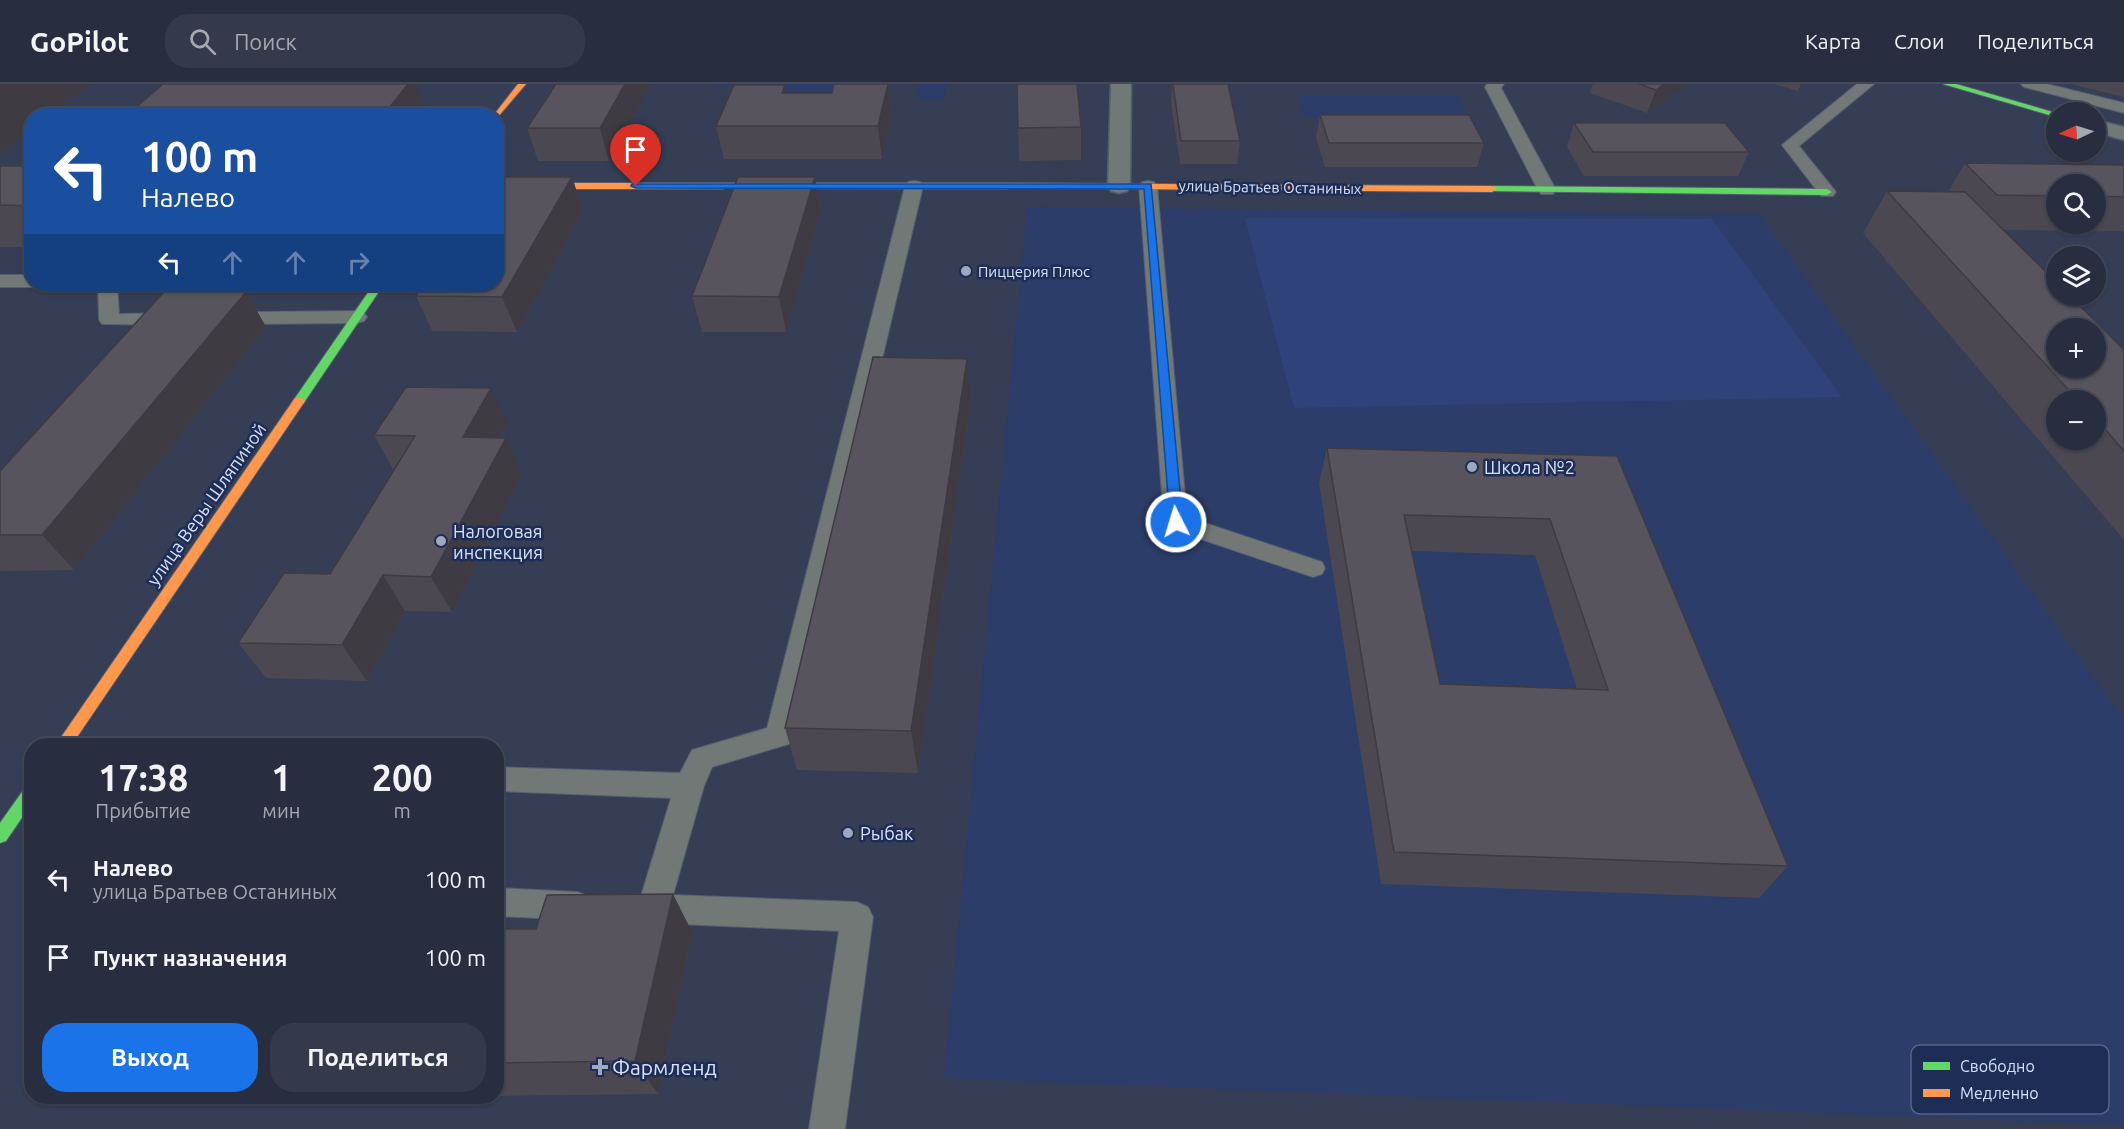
<!DOCTYPE html>
<html lang="ru">
<meta charset="utf-8">
<style>
:root{--surface:#282e3f;--page:#343a4a;--text:#f1f3f6;--muted:#a5a8b0;--line:#444a59;--accent:#1a73e8}
body{margin:0;font-family:Ubuntu,sans-serif;background:var(--page);color:var(--text);height:100vh;display:flex;flex-direction:column;font-size:22px;white-space:nowrap}
*{box-sizing:border-box;margin:0}
p{font-size:20px;color:var(--muted)}
.icon{flex:none;width:33px;height:33px;fill:none;stroke:currentColor;stroke-width:2;stroke-linecap:round;stroke-linejoin:round}
.map{position:relative;flex:1;overflow:hidden}
.sheet{position:absolute;left:24px;top:654px;width:480px;height:366px;display:flex;flex-direction:column;background:var(--surface);border-radius:24px;box-shadow:0 2px 4px #0004,0 0 0 2px var(--line)}
.sheet>*{flex:none}
.guide{position:absolute;left:24px;top:24px;width:480px;height:183px;border-radius:24px;box-shadow:0 2px 4px #0004,0 0 0 2px var(--line);background:#1a4fa0;color:#fff;overflow:hidden}
.needle{width:39px;rotate:266deg}
.buttons{position:absolute;left:2046px;top:18px;display:grid;gap:12px}
.buttons a{display:grid;place-items:center;width:60px;height:60px;border-radius:50%;background:var(--surface);box-shadow:0 2px 4px #0004,0 0 0 2px var(--line);font-size:30px}
.pin{position:absolute;display:grid;place-items:center;width:51px;height:51px;color:#fff;margin:-62px -26px;border-radius:50% 50% 50% 0;rotate:-45deg;box-shadow:0 0 6px #0007}
.pin .icon{rotate:45deg}
.me{position:absolute;width:66px;margin:-33px;rotate:355deg;stroke-linejoin:round;filter:drop-shadow(0 0 4px #0008)}
.turn{display:flex;align-items:center;gap:21px;height:126px;padding:0 18px;font-size:27px}
.turn .icon{width:78px;height:78px;stroke-width:2.5}
.turn b{display:block;font-size:42px;line-height:51px}
.lanes{display:flex;align-items:center;height:57px;padding:0 18px;background:#0003;justify-content:center;gap:30px;direction:ltr}
.lanes .off{opacity:.35}
.eta{display:flex;justify-content:space-evenly;align-items:center;height:102px;text-align:center}
.eta b{font-size:36px;font-weight:600;line-height:42px}
.button{display:flex;gap:12px;margin-top:auto;padding:12px 18px}
.button a{flex:1;height:69px;border-radius:24px;background:var(--accent);color:#fff;font-size:24px;font-weight:600;line-height:69px;text-align:center}
.button a+a{background:var(--page);color:var(--text)}
ul{padding:0;list-style:none}
li{display:flex;align-items:center;gap:18px;height:78px;padding:0 18px}
li div{flex:1}
li b{display:block;font-size:22px}
li em{font-style:normal}
header{display:flex;align-items:center;gap:36px;box-sizing:border-box;height:84px;padding:0 30px;background:var(--surface);border-bottom:2px solid var(--line)}
header strong{font-size:28px}
nav{display:flex;gap:33px;margin-inline-start:auto;font-size:21px}
.search{width:420px;height:54px;background:var(--page);display:flex;align-items:center;gap:15px;box-sizing:border-box;padding:0 21px;border-radius:24px;color:var(--muted);font-size:22px}
.map>svg:first-child{display:block}
.built{fill:#2c3d69}
.green{fill:#2f437a}
.lines{fill:none;stroke-linecap:round;stroke-linejoin:round}
.lane-casing{stroke:#545c70;stroke-width:2}
.street-casing{stroke:#545c70;stroke-width:3}
.fast-casing{stroke:#545c70;stroke-width:2}
.slow-casing{stroke:#545c70;stroke-width:2}
.lane{fill:#717876;fill-rule:evenodd}
.street{fill:#717876;fill-rule:evenodd}
.fast{fill:#63d668;fill-rule:evenodd}
.slow{fill:#ff974d;fill-rule:evenodd}
.wall{fill:#4c4851;fill-rule:evenodd}
.shaded-wall{fill:#3e3b42}
.building{fill:#58545e;stroke:#3e3b42;stroke-width:1.5;fill-rule:evenodd}
.route{fill:#1a73e8;stroke:#114b97;stroke-width:1.5}
.poi-dot{fill:#9ea8c1;stroke:#1e2d55;stroke-width:2}
.labels{text-anchor:middle;dominant-baseline:central;stroke-width:5;stroke-linejoin:round;paint-order:stroke}
.far-street-label{font-size:15px;fill:#d6e1fb;stroke:#1e2d55}
.far-poi-label{font-size:15px;fill:#d6e1fb;stroke:#1e2d55;text-anchor:start}
.poi-label{font-size:18px;fill:#d6e1fb;stroke:#1e2d55;text-anchor:start}
.street-label{font-size:18px;fill:#d6e1fb;stroke:#1e2d55}
.near-poi-label{font-size:21px;fill:#d6e1fb;stroke:#1e2d55;text-anchor:start}
.key{fill:#1e2d55;stroke:#556387;stroke-width:1.5}
.key-label{font-size:16px;fill:#d6e1fb}
</style>
<header>
<strong>GoPilot</strong>
<div class="search"><svg class="icon" aria-label="search" viewBox="0 0 24 24"><circle cx="10" cy="10" r="6"/><path d="M15 15l6 6"/></svg>Поиск</div>
<nav><a>Карта</a><a>Слои</a><a>Поделиться</a></nav>
</header>
<div class="map">
<svg width="2124" height="1045" viewBox="0 0 2124 1045">
<rect width="100%" height="100%" fill="#353e54"/>
<!-- built -->
<path class="built" d="M 713,0 L 880,0 L 876,16 L 728,17 L 733,2 L 712,2 Z
M 919,0 L 946,0 L 944,15 L 917,15 Z
M 1297,12 L 1458,12 L 1469,33 L 1304,33 Z
M 1027,123 L 1759,130 L 2124,636 L 2124,1041 L 944,994 Z"/>
<!-- green -->
<path class="green" d="M 1245,134 L 1712,135 L 1842,313 L 1294,324 Z"/>
<g class="lines">
<!-- lane casing -->
<g class="lane-casing">
<path id="lane" d="M 1487,0 L 1504,0 L 1501,4 L 1556,106 L 1553,110 L 1541,110 L 1538,106 L 1485,3 Z
M 1857,0 L 1874,0 L 1799,62 L 1836,108 L 1833,112 L 1821,112 L 1782,61 Z
M 2021,0 L 2047,0 L 2124,19 L 2124,29 L 2024,3 Z
M 914,97 L 920,98 L 923,102 L 793,652 L 789,660 L 712,683 L 704,702 L 673,811 L 857,818 L 868,823 L 873,833 L 845,1045 L 809,1045 L 839,847 L 653,839 L 642,835 L 637,825 L 671,714 L 496,707 L 496,683 L 680,689 L 692,666 L 767,644 L 905,102 L 908,98 Z
M 1148,97 L 1154,98 L 1157,102 L 1187,433 L 1322,478 L 1325,484 L 1322,490 L 1313,493 L 1304,490 L 1168,444 L 1164,438 L 1139,102 L 1142,98 Z
M 0,191 L 32,191 L 32,200 L 40,200 L 32,203 L 0,203 Z
M 98,200 L 117,200 L 119,230 L 172,229 L 179,231 L 182,235 L 179,239 L 172,241 L 102,240 L 99,236 Z
M 216,200 L 235,200 L 249,228 L 357,227 L 364,229 L 367,233 L 364,237 L 357,239 L 242,240 L 235,238 L 232,234 Z
M 496,804 L 577,808 L 588,812 L 593,822 L 588,832 L 577,836 L 496,832 Z"/>
</g>
<!-- street casing -->
<g class="street-casing">
<path id="street" d="M 1111,0 L 1131,0 L 1130,102 L 1127,107 L 1119,109 L 1111,107 L 1108,102 Z
M 2096,36 L 2124,43 L 2124,56 L 2096,48 Z"/>
</g>
<!-- fast casing -->
<g class="fast-casing">
<path id="fast" d="M 1943,0 L 1956,0 L 2056,29 L 2056,33 Z
M 723,99 L 1007,99 L 1012,102 L 1007,105 L 720,104 L 720,100 Z
M 1492,102 L 1827,105 L 1832,108 L 1827,111 L 1489,107 L 1487,105 Z
M 374,200 L 384,200 L 303,320 L 295,320 L 293,317 Z
M 32,700 L 32,719 L 6,757 L 0,759 L 0,739 L 27,701 Z"/>
</g>
<!-- slow casing -->
<g class="slow-casing">
<path id="slow" d="M 518,0 L 526,0 L 496,35 L 496,32 L 493,32 Z
M 496,99 L 723,99 L 728,102 L 723,105 L 496,105 Z
M 1007,99 L 1492,102 L 1497,105 L 1492,108 L 1004,104 L 1002,102 Z
M 299,313 L 305,317 L 71,662 L 55,662 L 295,314 Z"/>
</g>
<!-- lane -->
<use href="#lane" class="lane"/>
<!-- street -->
<use href="#street" class="street"/>
<!-- fast -->
<use href="#fast" class="fast"/>
<!-- slow -->
<use href="#slow" class="slow"/>
</g>
<!-- wall -->
<path class="wall" d="M 163,0 L 426,26 L 422,32 L 137,32 L 133,26 Z
M 556,0 L 651,0 L 609,77 L 538,77 L 527,44 Z
M 888,0 L 891,32 L 882,75 L 724,75 L 716,42 L 786,9 L 832,9 Z
M 1017,0 L 1081,43 L 1081,76 L 1019,77 Z
M 1172,0 L 1228,0 L 1240,57 L 1237,80 L 1180,80 L 1171,18 Z
M 1593,0 L 1686,0 L 1647,29 L 1590,9 Z
M 1774,0 L 1806,0 L 1798,7 Z
M 2071,0 L 2124,0 L 2124,13 Z
M 1320,31 L 1484,59 L 1477,83 L 1325,83 L 1316,54 Z
M 1574,39 L 1749,68 L 1738,92 L 1584,92 L 1567,63 Z
M 1965,79 L 2124,81 L 2124,147 L 2004,146 L 2124,266 L 2124,456 L 1863,149 L 1887,107 L 1948,108 ZM 2056,100 L 2096,100 L 2096,140 L 2056,140 ZM 2056,316 L 2096,316 L 2096,356 L 2056,356 Z
M 0,82 L 32,82 L 32,163 L 0,163 Z
M 572,93 L 583,127 L 517,248 L 432,247 L 416,212 Z
M 815,93 L 820,127 L 786,248 L 702,248 L 692,212 Z
M 246,208 L 266,243 L 74,486 L 0,487 L 0,387 Z
M 970,319 L 918,689 L 797,686 L 785,644 Z
M 507,340 L 500,354 L 522,390 L 452,528 L 405,527 L 367,597 L 266,594 L 238,559 L 330,490 L 394,387 L 374,351 Z
M 1327,364 L 1617,372 L 1788,782 L 1759,814 L 1381,800 L 1319,399 ZM 1412,467 L 1535,471 L 1577,605 L 1440,600 Z
M 496,845 L 692,848 L 658,1010 L 496,1012 Z
M 259,1012 L 413,1012 L 261,1014 Z"/>
<!-- shaded-wall -->
<path class="shaded-wall" d="M 0,0 L 90,0 L 50,32 L 32,32 L 32,46 L 0,70 Z
M 408,0 L 415,0 L 426,26 L 422,32 L 392,32 L 389,24 Z
M 625,0 L 651,0 L 609,77 L 600,44 Z
M 888,0 L 891,32 L 882,75 L 878,42 Z
M 1664,0 L 1686,0 L 1647,29 L 1656,6 Z
M 1801,0 L 1806,0 L 1798,7 Z
M 785,1 L 791,33 L 782,9 Z
M 572,93 L 583,127 L 517,248 L 502,213 Z
M 815,93 L 820,127 L 786,248 L 779,213 Z
M 246,208 L 266,243 L 74,486 L 42,451 Z
M 967,275 L 970,319 L 918,689 L 911,647 Z
M 491,304 L 507,340 L 480,389 L 463,353 Z
M 506,354 L 522,390 L 452,528 L 431,493 Z
M 383,491 L 405,527 L 367,597 L 342,561 Z
M 673,810 L 692,848 L 658,1010 L 635,977 Z"/>
<!-- building -->
<path class="building" d="M 163,0 L 408,0 L 389,24 L 133,26 Z
M 556,0 L 625,0 L 600,44 L 527,44 Z
M 834,0 L 888,0 L 878,42 L 716,42 L 734,1 L 785,1 L 782,9 L 832,9 Z
M 1017,0 L 1077,0 L 1081,43 L 1018,44 Z
M 1173,0 L 1228,0 L 1240,57 L 1181,57 Z
M 1639,0 L 1664,0 L 1656,6 Z
M 1320,31 L 1469,31 L 1484,59 L 1329,59 Z
M 1574,39 L 1725,39 L 1749,68 L 1593,68 Z
M 1965,79 L 2124,81 L 2124,113 L 2096,112 L 2096,100 L 2056,100 L 2056,112 L 1997,111 Z
M 0,82 L 32,82 L 32,122 L 0,121 Z
M 496,93 L 572,93 L 502,213 L 416,212 L 424,200 L 496,200 Z
M 738,93 L 815,93 L 779,213 L 692,212 Z
M 1887,107 L 1965,108 L 2056,198 L 2056,212 L 2070,212 L 2124,266 L 2124,367 L 2096,335 L 2096,316 L 2078,316 ZM 2056,244 L 2096,244 L 2096,284 L 2056,284 Z
M 164,208 L 246,208 L 42,451 L 0,451 L 0,387 Z
M 873,273 L 967,275 L 911,647 L 785,644 Z
M 406,303 L 491,304 L 463,353 L 506,354 L 431,493 L 383,491 L 342,561 L 238,559 L 284,489 L 330,490 L 415,352 L 374,351 Z
M 1327,364 L 1617,372 L 1788,782 L 1394,768 ZM 1404,431 L 1550,435 L 1608,606 L 1440,600 Z
M 673,810 L 635,977 L 496,979 L 496,845 L 536,845 L 547,811 Z"/>
<!-- route -->
<path class="route" d="M 632,100 L 1151,100 L 1183,438 L 1181,441 L 1176,443 L 1170,438 L 1144,105 L 636,104 L 631,102 Z"/>
<!-- markers -->
<g class="poi-dot">
<circle cx="966" cy="187" r="6"/>
<circle cx="1472" cy="383" r="6"/>
<circle cx="441" cy="457" r="6"/>
<circle cx="848" cy="749" r="6"/>
<path d="M597 974h6v6h6v6h-6v6h-6v-6h-6v-6h6z"/>
</g>
<g class="labels">
<!-- far-street labels -->
<g class="far-street-label">
<text transform="translate(1270 103) rotate(1)">улица Братьев Останиных</text>
</g>
<!-- far-poi labels -->
<g class="far-poi-label">
<text x="978" y="187">Пиццерия Плюс</text>
</g>
<!-- poi labels -->
<g class="poi-label">
<text x="1484" y="383">Школа №2</text>
<text x="453" y="447">Налоговая<tspan x="453" dy="21">инспекция</tspan></text>
<text x="860" y="749">Рыбак</text>
</g>
<!-- street labels -->
<g class="street-label">
<text transform="translate(206 420) rotate(-55)">улица Веры Шляпиной</text>
</g>
<!-- near-poi labels -->
<g class="near-poi-label">
<text x="612" y="983">Фармленд</text>
</g>
</g>
<!-- legend -->
<rect x="1911" y="961" width="198" height="69" rx="9" class="key"/>
<rect x="1923" y="978" width="27" height="8" fill="#63d668"/>
<rect x="1923" y="1005" width="27" height="8" fill="#ff974d"/>
<g class="key-label">
<text x="1960" y="988">Свободно</text>
<text x="1960" y="1015">Медленно</text>
</g>
</svg>
<div class="buttons">
<a><svg class="needle" viewBox="-14 -14 28 28"><path d="M0-13l5 13h-10z" fill="#e53935"/><path d="M0 13l5-13h-10z" fill="#a5a8b0"/></svg></a>
<a><svg class="icon" aria-label="search" viewBox="0 0 24 24"><circle cx="10" cy="10" r="6"/><path d="M15 15l6 6"/></svg></a>
<a><svg class="icon" aria-label="layers" viewBox="0 0 24 24"><path d="M12 4l9 5-9 5-9-5zM3 14l9 5 9-5"/></svg></a>
<a>+</a>
<a>−</a>
</div>
<div class="pin" style="left:636px;top:102px;background:#d93025"><svg class="icon" aria-label="arrive" viewBox="0 0 24 24"><path d="M6 21V4h12l-3 4 3 4H6"/></svg></div>
<svg class="me" style="left:1176px;top:438px" viewBox="-20 -20 40 40"><circle r="17" fill="#1a73e8" stroke="#fff" stroke-width="3"/><path d="M0-11L8 9 0 5-8 9z" fill="#fff"/></svg>
<div class="guide">
<div class="turn"><svg class="icon" aria-label="left" viewBox="0 0 24 24"><path d="M17 20v-9H6M10 6l-5 5 5 5"/></svg><div><b>100 m</b>Налево</div></div>
<div class="lanes"><svg class="icon" aria-label="left" viewBox="0 0 24 24"><path d="M17 20v-9H6M10 6l-5 5 5 5"/></svg><svg class="icon off" aria-label="ahead" viewBox="0 0 24 24"><path d="M12 20V5M6 11l6-6 6 6"/></svg><svg class="icon off" aria-label="ahead" viewBox="0 0 24 24"><path d="M12 20V5M6 11l6-6 6 6"/></svg><svg class="icon off" aria-label="right" viewBox="0 0 24 24"><path d="M7 20v-9h11M14 6l5 5-5 5"/></svg></div>
</div>
<section class="sheet">
<div class="eta">
<div><b>17:38</b><p>Прибытие</p></div>
<div><b>1</b><p>мин</p></div>
<div><b>200</b><p>m</p></div>
</div>
<ul>
<li><svg class="icon" aria-label="left" viewBox="0 0 24 24"><path d="M17 20v-9H6M10 6l-5 5 5 5"/></svg><div><b>Налево</b><p>улица Братьев Останиных</p></div><em>100 m</em></li>
<li><svg class="icon" aria-label="arrive" viewBox="0 0 24 24"><path d="M6 21V4h12l-3 4 3 4H6"/></svg><div><b>Пункт назначения</b></div><em>100 m</em></li>
</ul>
<div class="button"><a>Выход</a><a>Поделиться</a></div>
</section>
</div>
